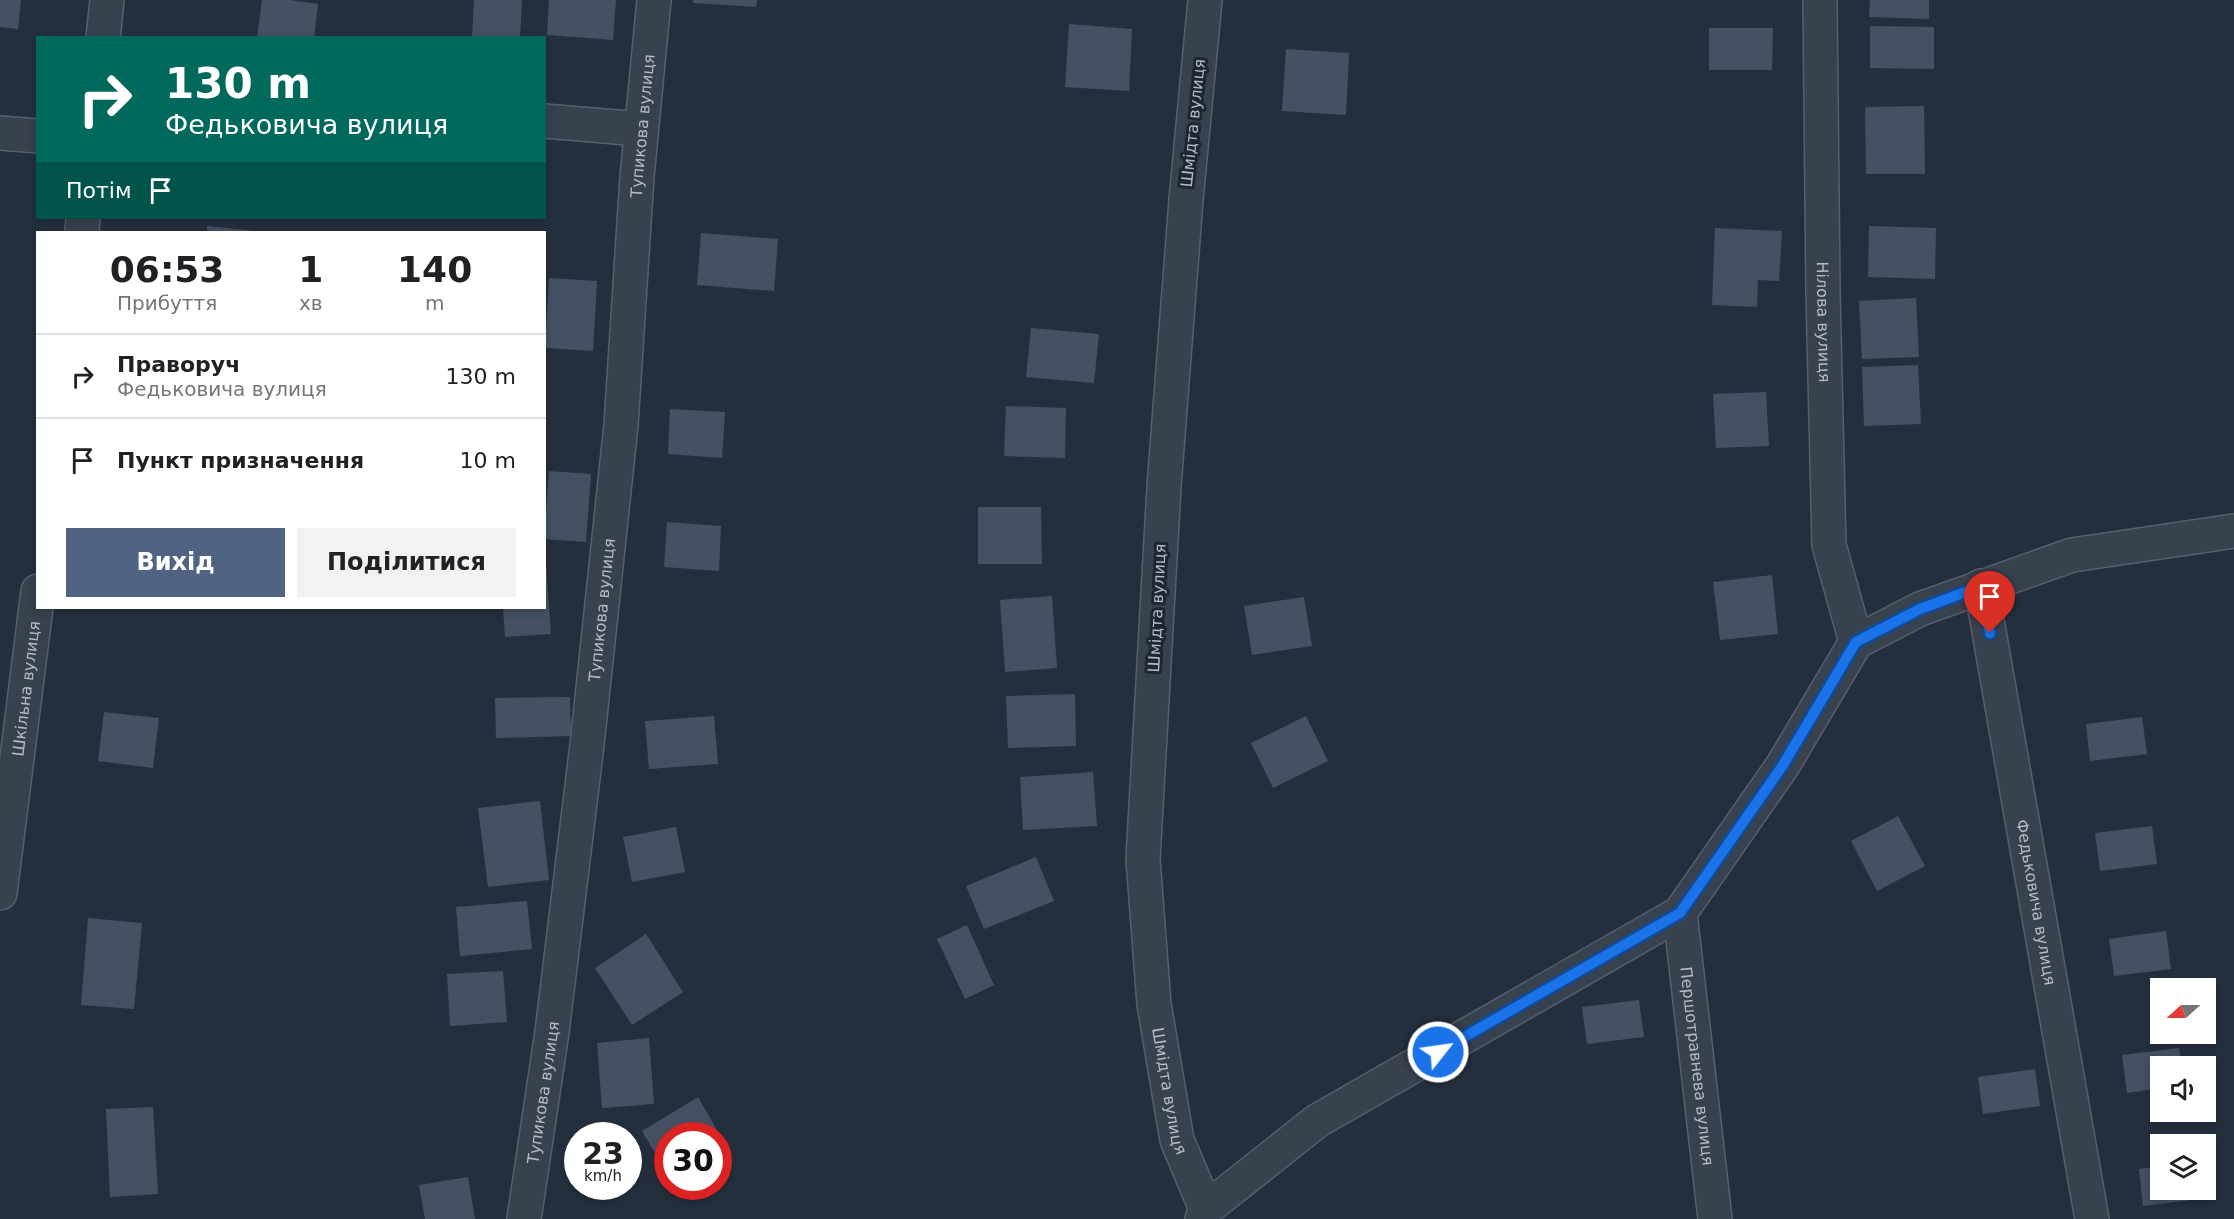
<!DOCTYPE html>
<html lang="uk">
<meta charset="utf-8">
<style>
:root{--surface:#fff;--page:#f2f2f2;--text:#202124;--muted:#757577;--line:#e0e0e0;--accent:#506383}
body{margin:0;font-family:"DejaVu Sans",sans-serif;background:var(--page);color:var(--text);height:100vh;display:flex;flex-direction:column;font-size:22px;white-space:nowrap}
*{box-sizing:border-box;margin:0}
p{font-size:20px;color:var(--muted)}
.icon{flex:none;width:33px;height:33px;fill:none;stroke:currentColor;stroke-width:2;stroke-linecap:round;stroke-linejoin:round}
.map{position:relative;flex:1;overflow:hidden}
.details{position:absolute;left:36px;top:231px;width:510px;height:378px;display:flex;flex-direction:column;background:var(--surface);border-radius:0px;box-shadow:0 3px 9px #0003}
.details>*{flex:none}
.guide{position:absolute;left:36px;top:36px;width:510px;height:183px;border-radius:0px;box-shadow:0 3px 9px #0003;background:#00695c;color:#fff;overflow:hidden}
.needle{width:39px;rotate:249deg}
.tools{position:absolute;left:2150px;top:978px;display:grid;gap:12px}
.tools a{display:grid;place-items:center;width:66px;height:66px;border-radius:0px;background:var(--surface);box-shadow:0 3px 9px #0003;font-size:30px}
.speed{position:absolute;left:564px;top:1122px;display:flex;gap:12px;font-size:30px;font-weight:700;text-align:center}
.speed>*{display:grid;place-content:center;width:78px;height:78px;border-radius:50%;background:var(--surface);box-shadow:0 3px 9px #0003;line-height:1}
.speed small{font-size:15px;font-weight:400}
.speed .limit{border:9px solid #d22;background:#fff;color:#111}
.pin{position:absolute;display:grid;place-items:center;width:51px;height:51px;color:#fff;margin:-62px -26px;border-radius:50% 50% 50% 0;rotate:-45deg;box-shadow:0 0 6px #0007}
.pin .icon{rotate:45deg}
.me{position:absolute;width:66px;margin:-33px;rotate:60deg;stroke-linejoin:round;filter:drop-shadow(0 0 4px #0008)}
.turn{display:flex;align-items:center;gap:21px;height:126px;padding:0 30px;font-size:27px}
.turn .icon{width:78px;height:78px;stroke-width:2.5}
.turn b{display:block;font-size:42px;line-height:51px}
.then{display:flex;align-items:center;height:57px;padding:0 30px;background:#0003;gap:12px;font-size:22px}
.eta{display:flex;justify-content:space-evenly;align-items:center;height:102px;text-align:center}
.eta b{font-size:36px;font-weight:700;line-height:42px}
.action{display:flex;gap:12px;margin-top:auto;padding:12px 30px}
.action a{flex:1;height:69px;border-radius:0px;background:var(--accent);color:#fff;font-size:24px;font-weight:700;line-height:69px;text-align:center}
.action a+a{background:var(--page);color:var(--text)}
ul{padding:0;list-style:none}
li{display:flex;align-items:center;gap:18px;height:84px;padding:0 30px;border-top:2px solid var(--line)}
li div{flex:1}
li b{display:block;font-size:22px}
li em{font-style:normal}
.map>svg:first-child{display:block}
.building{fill:#455162}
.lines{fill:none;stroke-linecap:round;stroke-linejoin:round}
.minor-casing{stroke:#565f6c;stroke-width:36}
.minor{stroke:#38414e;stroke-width:33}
.route-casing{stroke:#114b97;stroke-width:15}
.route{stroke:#1a73e8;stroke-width:10}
.labels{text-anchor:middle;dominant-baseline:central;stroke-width:6;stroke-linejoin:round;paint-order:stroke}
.street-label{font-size:16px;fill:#b4bcc9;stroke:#1d2633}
</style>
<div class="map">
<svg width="2234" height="1219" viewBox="0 0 2234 1219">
<rect width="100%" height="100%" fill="#242f3e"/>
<!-- building -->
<path class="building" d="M 0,0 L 21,0 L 18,29 L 0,27 Z
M 262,0 L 290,0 L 318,4 L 314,38 L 257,38 Z
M 474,0 L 522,0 L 520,38 L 472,38 Z
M 549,0 L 616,0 L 613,40 L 547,35 Z
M 693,0 L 757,0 L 756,7 L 693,3 Z
M 1870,0 L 1929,0 L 1929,19 L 1869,17 Z
M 1069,24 L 1132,29 L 1129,91 L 1065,87 Z
M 1870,26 L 1934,27 L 1934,69 L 1870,68 Z
M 1709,28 L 1773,28 L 1772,70 L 1709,70 Z
M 1286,49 L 1349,53 L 1346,115 L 1282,111 Z
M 1924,106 L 1925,174 L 1866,174 L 1865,107 Z
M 207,226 L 254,231 L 254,232 L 207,232 Z
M 1869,226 L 1936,228 L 1935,279 L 1868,277 Z
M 1715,228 L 1782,231 L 1779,281 L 1758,280 L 1757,307 L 1712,305 Z
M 701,233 L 778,239 L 774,291 L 697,285 Z
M 549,278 L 597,281 L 593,351 L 545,348 Z
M 1916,298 L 1919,357 L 1862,359 L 1859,301 Z
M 1031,328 L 1099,334 L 1094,383 L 1026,377 Z
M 1918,365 L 1921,424 L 1864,426 L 1862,367 Z
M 1766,392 L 1769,446 L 1716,448 L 1713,394 Z
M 1006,406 L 1066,408 L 1065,458 L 1004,456 Z
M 670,409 L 725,412 L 722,458 L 668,454 Z
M 549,471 L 591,474 L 586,542 L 544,539 Z
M 978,507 L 1041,507 L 1042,564 L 978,564 Z
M 667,522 L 721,526 L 719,571 L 664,567 Z
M 544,564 L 546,564 L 551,634 L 505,637 L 503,608 L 544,608 Z
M 1772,575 L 1778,634 L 1720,640 L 1713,582 Z
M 1052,596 L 1057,668 L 1005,672 L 1000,600 Z
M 1304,597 L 1312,646 L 1252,655 L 1244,606 Z
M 1075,694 L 1076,746 L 1008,748 L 1006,696 Z
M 570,697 L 571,736 L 496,738 L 495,698 Z
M 104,712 L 159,718 L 153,768 L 98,761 Z
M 714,716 L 718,764 L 649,769 L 645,721 Z
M 1306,716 L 1328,761 L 1273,788 L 1251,743 Z
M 2142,717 L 2147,754 L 2090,761 L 2086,724 Z
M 1093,772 L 1097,826 L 1023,830 L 1020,777 Z
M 540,801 L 549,880 L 488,887 L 478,808 Z
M 1898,816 L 1925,866 L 1877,891 L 1851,841 Z
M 2152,826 L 2157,864 L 2100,871 L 2095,833 Z
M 676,827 L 685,872 L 632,882 L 623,837 Z
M 1036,857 L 1054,901 L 984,929 L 966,886 Z
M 527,901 L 532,949 L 460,956 L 456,907 Z
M 88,918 L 142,923 L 134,1009 L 81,1005 Z
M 967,925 L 994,985 L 965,999 L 937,939 Z
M 2166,931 L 2171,969 L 2114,976 L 2109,939 Z
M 646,934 L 683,992 L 632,1025 L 595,968 Z
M 503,971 L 507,1022 L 450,1026 L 447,974 Z
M 1639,1000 L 1644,1037 L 1587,1044 L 1582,1007 Z
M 649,1038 L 654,1104 L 602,1108 L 597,1043 Z
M 2179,1048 L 2182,1066 L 2160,1066 L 2160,1088 L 2127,1093 L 2122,1055 Z
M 2035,1069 L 2040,1106 L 1983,1114 L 1978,1077 Z
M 698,1097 L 717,1130 L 708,1136 L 668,1136 L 668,1159 L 661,1163 L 642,1131 Z
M 153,1107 L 158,1194 L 110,1197 L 106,1109 Z
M 2160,1166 L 2160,1190 L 2199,1190 L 2200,1199 L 2143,1206 L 2139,1169 Z
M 468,1177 L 475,1219 L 425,1219 L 419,1185 Z"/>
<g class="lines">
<!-- minor casing -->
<g class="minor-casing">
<g id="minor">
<path id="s1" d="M 1205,0 L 1186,200 L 1164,487 L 1143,859 L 1154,1004 L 1177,1140 L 1206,1209"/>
<path id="s2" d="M 1820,0 L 1823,292 L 1829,545 L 1856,642"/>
<path d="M 103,38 L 107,0"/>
<path d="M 544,121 L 641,129"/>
<path d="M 0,133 L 38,136"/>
<path d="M 82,232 L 83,218"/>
<path id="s3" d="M 1981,586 L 2092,1219"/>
<path id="s4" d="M 0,893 L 38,591"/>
<path id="s5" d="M 1680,913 L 1715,1219"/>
<path id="s6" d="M 524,1219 L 552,1032 L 587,745 L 621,425 L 637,177 L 654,0"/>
<path d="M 1202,1219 L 1206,1209 L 1317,1121 L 1680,913 L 1783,765 L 1856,642 L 1920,609 L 2072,555 L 2234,531"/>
</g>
</g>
<!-- minor -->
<use href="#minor" class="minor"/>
</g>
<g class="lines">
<!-- route casing -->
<g class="route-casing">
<path id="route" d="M 1438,1052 L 1680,913 L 1783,765 L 1856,642 L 1920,609 L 1982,586 L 1990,633"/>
</g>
<!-- route -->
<use href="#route" class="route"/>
</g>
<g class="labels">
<!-- street labels -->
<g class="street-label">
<text transform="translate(1193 123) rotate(-84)">Шмідта вулиця</text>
<text stroke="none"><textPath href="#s6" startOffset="1100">Тупикова вулиця</textPath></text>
<text stroke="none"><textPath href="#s2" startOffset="322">Нілова вулиця</textPath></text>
<text transform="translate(1157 608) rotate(-87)">Шмідта вулиця</text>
<text stroke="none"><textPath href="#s6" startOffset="614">Тупикова вулиця</textPath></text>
<text stroke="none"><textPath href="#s4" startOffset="206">Шкільна вулиця</textPath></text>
<text stroke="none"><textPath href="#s3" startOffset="321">Федьковича вулиця</textPath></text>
<text stroke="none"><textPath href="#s5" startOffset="154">Першотравнева вулиця</textPath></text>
<text stroke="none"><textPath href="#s1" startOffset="1095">Шмідта вулиця</textPath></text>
<text stroke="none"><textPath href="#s6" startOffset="128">Тупикова вулиця</textPath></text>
</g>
</g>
</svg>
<div class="tools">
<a><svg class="needle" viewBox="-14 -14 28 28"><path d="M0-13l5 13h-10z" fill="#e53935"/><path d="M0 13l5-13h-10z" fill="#757577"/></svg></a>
<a><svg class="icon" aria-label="sound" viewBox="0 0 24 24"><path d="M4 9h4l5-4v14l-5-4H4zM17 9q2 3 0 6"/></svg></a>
<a><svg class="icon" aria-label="layers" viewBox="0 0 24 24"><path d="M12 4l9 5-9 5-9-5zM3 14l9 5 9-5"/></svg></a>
</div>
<div class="speed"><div>23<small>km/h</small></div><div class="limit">30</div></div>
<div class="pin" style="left:1990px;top:633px;background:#d93025"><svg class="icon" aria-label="arrive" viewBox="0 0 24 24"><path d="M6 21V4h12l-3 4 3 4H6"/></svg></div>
<svg class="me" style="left:1438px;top:1052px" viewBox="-20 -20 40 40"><circle r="17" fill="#1a73e8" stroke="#fff" stroke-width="3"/><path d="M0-11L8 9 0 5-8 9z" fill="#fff"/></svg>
<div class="guide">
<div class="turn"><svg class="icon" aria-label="right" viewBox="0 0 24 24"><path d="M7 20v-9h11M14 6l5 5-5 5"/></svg><div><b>130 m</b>Федьковича вулиця</div></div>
<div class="then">Потім<svg class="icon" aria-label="arrive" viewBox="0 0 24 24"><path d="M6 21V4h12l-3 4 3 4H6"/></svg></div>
</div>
<section class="details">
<div class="eta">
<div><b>06:53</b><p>Прибуття</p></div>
<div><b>1</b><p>хв</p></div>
<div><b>140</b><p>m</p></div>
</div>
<ul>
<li><svg class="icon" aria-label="right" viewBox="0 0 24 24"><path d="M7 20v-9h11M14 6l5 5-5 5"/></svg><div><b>Праворуч</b><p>Федьковича вулиця</p></div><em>130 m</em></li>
<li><svg class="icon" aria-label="arrive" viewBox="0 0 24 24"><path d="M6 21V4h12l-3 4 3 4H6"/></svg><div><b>Пункт призначення</b></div><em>10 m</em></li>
</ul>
<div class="action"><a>Вихід</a><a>Поділитися</a></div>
</section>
</div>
